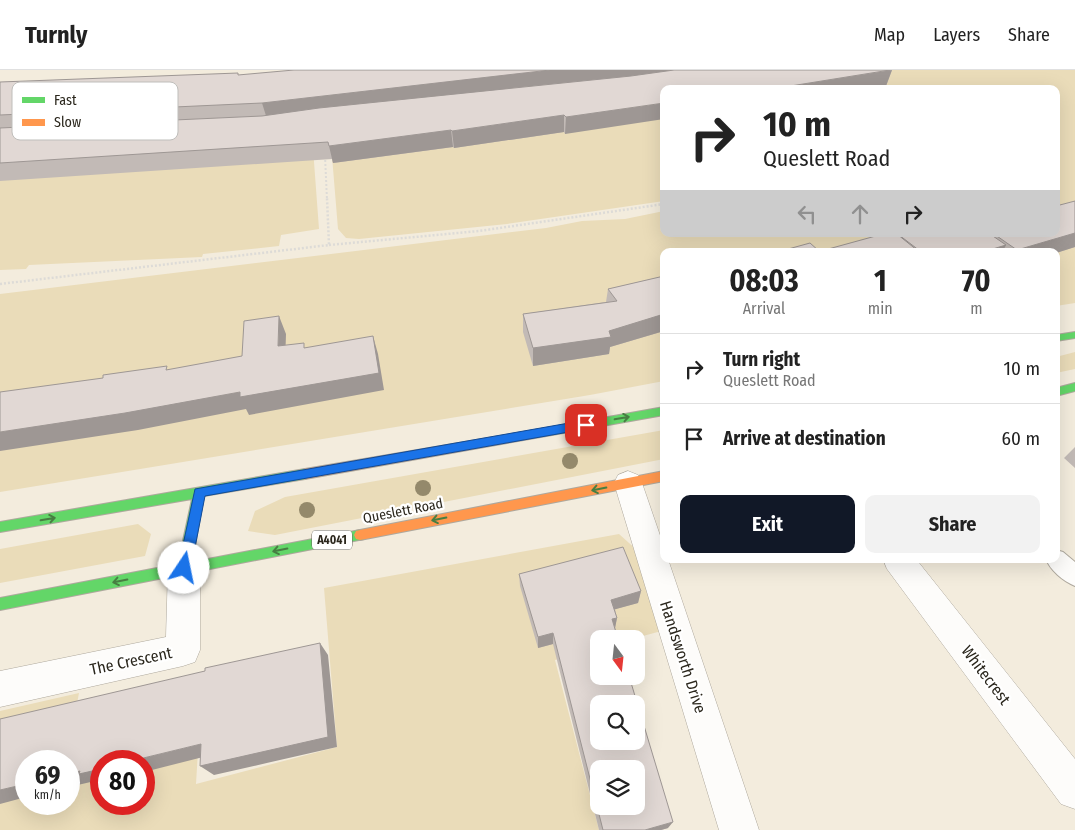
<!DOCTYPE html>
<style>
:root{--surface:#fff;--page:#f2f2f2;--text:#222;--muted:#767676;--line:#e0e0e0;--accent:#111827}
body{margin:0;font-family:"Fira Sans Condensed",sans-serif;background:var(--page);color:var(--text);height:100vh;display:flex;flex-direction:column;font-size:19px;white-space:nowrap}
*{box-sizing:border-box;margin:0}
p{font-size:16px;color:var(--muted)}
.icon{flex:none;width:28px;height:28px;fill:none;stroke:currentColor;stroke-width:2;stroke-linecap:round;stroke-linejoin:round}
.map{position:relative;flex:1;overflow:hidden}
.drawer{position:absolute;left:660px;top:178px;width:400px;height:315px;display:flex;flex-direction:column;background:var(--surface);border-radius:10px;box-shadow:0 5px 20px #0002}
.drawer>*{flex:none}
.hud{position:absolute;left:660px;top:15px;width:400px;height:152px;border-radius:10px;box-shadow:0 5px 20px #0002;background:#fff;color:var(--text);overflow:hidden}
.needle{width:32px;rotate:165deg}
.fabs{position:absolute;left:590px;top:560px;display:grid;gap:10px}
.fabs a{display:grid;place-items:center;width:55px;height:55px;border-radius:10px;background:var(--surface);box-shadow:0 5px 20px #0002;font-size:25px}
.speed{position:absolute;left:15px;top:680px;display:flex;gap:10px;font-size:25px;font-weight:700;text-align:center}
.speed>*{display:grid;place-content:center;width:65px;height:65px;border-radius:50%;background:var(--surface);box-shadow:0 5px 20px #0002;line-height:1}
.speed small{font-size:12px;font-weight:400}
.speed .limit{border:8px solid #d22;background:#fff;color:#111}
.pin{position:absolute;display:grid;place-items:center;width:42px;height:42px;color:#fff;margin:-21px;border-radius:10px;box-shadow:0 2px 8px #0006}
.me{position:absolute;width:55px;margin:-28px;rotate:11deg;stroke-linejoin:round;filter:drop-shadow(0 0 4px #0008)}
.turn{display:flex;align-items:center;gap:18px;height:105px;padding:0 20px;font-size:22px}
.turn .icon{width:65px;height:65px;stroke-width:2.5}
.turn b{display:block;font-size:35px;line-height:42px}
.lanes{display:flex;align-items:center;height:48px;padding:0 20px;background:#0003;justify-content:center;gap:25px;direction:ltr}
.lanes .off{opacity:.35}
.eta{display:flex;justify-content:space-evenly;align-items:center;height:85px;text-align:center}
.eta b{font-size:30px;font-weight:700;line-height:35px}
.cta{display:flex;gap:10px;margin-top:auto;padding:10px 20px}
.cta a{flex:1;height:58px;border-radius:10px;background:var(--accent);color:#fff;font-size:20px;font-weight:700;line-height:58px;text-align:center}
.cta a+a{background:var(--page);color:var(--text)}
ul{padding:0;list-style:none}
li{display:flex;align-items:center;gap:15px;height:70px;padding:0 20px;border-top:1px solid var(--line)}
li div{flex:1}
li b{display:block;font-size:19px}
li em{font-style:normal}
header{display:flex;align-items:center;gap:30px;box-sizing:border-box;height:70px;padding:0 25px;background:var(--surface);border-bottom:1px solid var(--line)}
header strong{font-size:24px}
nav{display:flex;gap:28px;margin-inline-start:auto;font-size:18px}
.map>svg:first-child{display:block}
.green{fill:#eadcb9}
.lines{fill:none;stroke-linecap:round;stroke-linejoin:round}
.lane-casing{stroke:#aea89d;stroke-width:2}
.street-casing{stroke:#aea89d;stroke-width:1}
.fast-casing{stroke:#aea89d;stroke-width:2}
.slow-casing{stroke:#aea89d;stroke-width:2}
.path-far1{stroke:#dddbd7;stroke-width:2;stroke-dasharray:2 2;stroke-linecap:butt}
.path{stroke:#dddbd7;stroke-width:2.5;stroke-dasharray:2 2;stroke-linecap:butt}
.lane{fill:#fdfcfa;fill-rule:evenodd}
.street{fill:#fdfcfa;fill-rule:evenodd}
.fast{fill:#63d668;fill-rule:evenodd}
.slow{fill:#ff974d;fill-rule:evenodd}
.tree{fill:#94896b}
.wall{fill:#c2bab6}
.shaded-wall{fill:#9e9794}
.building{fill:#e1d8d4;stroke:#9e9794;fill-rule:evenodd}
.oneway{stroke:#477e42}
.route{fill:#1a73e8;stroke:#114b97}
.labels{text-anchor:middle;dominant-baseline:central;stroke-width:4.5;stroke-linejoin:round;paint-order:stroke}
.shield{fill:#fff;stroke:#6b6861;stroke-width:1}
.shield-label{font-size:12px;font-weight:bold;fill:#2b271d}
.street-label{font-size:14px;fill:#2b271d;stroke:#fff}
.near-street-label{font-size:16px;fill:#2b271d;stroke:#fff}
.key{fill:#fff;stroke:#bfbebb;stroke-width:1}
.key-label{font-size:14px;fill:#2b271d}
</style>
<header>
<strong>Turnly</strong>
<nav><a>Map</a><a>Layers</a><a>Share</a></nav>
</header>
<div class="map">
<svg width="1075" height="760" viewBox="0 0 1075 760">
<rect width="100%" height="100%" fill="#f3ecdd"/>
<!-- green -->
<path class="green" d="M 817,0 L 1075,0 L 1075,233 L 1056,236 L 1056,181 L 664,181 L 664,311 L 590,325 L 0,422 L 0,224 L 546,158 L 582,151 L 625,149 L 664,141 L 664,164 L 1056,164 L 1056,19 L 683,19 Z
M 664,21 L 664,131 L 507,154 L 359,169 L 346,168 L 338,159 L 330,62 Z
M 312,65 L 319,159 L 281,165 L 279,176 L 203,184 L 202,187 L 29,195 L 26,199 L 0,200 L 0,81 Z
M 1075,282 L 1075,299 L 1056,303 L 1056,287 Z
M 664,360 L 664,389 L 275,465 L 248,461 L 255,441 L 285,427 Z
M 138,454 L 151,464 L 145,486 L 0,513 L 0,479 Z
M 619,464 L 638,481 L 665,560 L 632,569 L 599,569 L 599,578 L 555,590 L 599,760 L 0,760 L 0,641 L 79,623 L 66,691 L 26,691 L 26,734 L 69,734 L 69,711 L 101,703 L 101,734 L 144,734 L 144,693 L 198,681 L 196,714 L 337,677 L 324,518 Z"/>
<g class="lines">
<!-- lane casing -->
<g class="lane-casing">
<path id="lane" d="M 1056,480 L 1063,482 L 1075,492 L 1075,516 C 1063,511 1050,500 1046,489 L 1056,489 Z"/>
</g>
<!-- street casing -->
<g class="street-casing">
<path id="street" d="M 628,401 L 638,405 L 642,413 L 664,477 L 664,489 L 668,489 L 759,760 L 719,760 L 614,413 L 618,405 Z
M 184,484 L 195,488 L 200,498 L 200,580 L 195,592 L 183,596 L 0,637 L 0,601 L 166,567 L 168,498 L 173,488 Z
M 883,489 L 916,489 L 1075,689 L 1075,739 L 1061,734 L 887,499 Z"/>
</g>
<!-- fast casing -->
<g class="fast-casing">
<path id="fast" d="M 1075,262 L 1075,268 L 1056,271 L 1056,265 Z
M 1075,313 L 1075,321 L 1056,326 L 1056,318 Z
M 664,337 L 664,345 L 552,365 L 546,361 L 552,357 Z
M 305,399 L 309,401 L 311,404 L 309,407 L 305,409 L 204,426 L 192,492 L 360,460 L 364,461 L 366,465 L 364,469 L 0,540 L 0,528 L 178,494 L 192,429 L 0,462 L 0,452 Z"/>
</g>
<!-- slow casing -->
<g class="slow-casing">
<path id="slow" d="M 552,357 L 558,361 L 552,365 L 305,409 L 301,407 L 299,404 L 301,401 L 305,399 Z
M 664,401 L 664,411 L 360,470 L 356,469 L 354,465 L 356,461 L 360,460 Z"/>
</g>
<!-- path-far1 -->
<path class="path-far1" d="M 325,86 L 327,130"/>
<!-- path -->
<path class="path" d="M 329,175 L 479,161 L 664,134
M 0,214 L 329,175 L 327,128"/>
<!-- lane -->
<use href="#lane" class="lane"/>
<!-- street -->
<use href="#street" class="street"/>
<!-- fast -->
<use href="#fast" class="fast"/>
<!-- slow -->
<use href="#slow" class="slow"/>
</g>
<!-- trees -->
<g class="tree">
<circle cx="570" cy="391" r="8"/>
<circle cx="423" cy="418" r="8"/>
<circle cx="307" cy="440" r="8"/>
</g>
<!-- wall -->
<path class="wall" d="M 892,0 L 886,16 L 664,19 L 565,64 L 564,62 L 454,78 L 453,77 L 333,93 L 332,89 L 0,111 L 0,12 L 239,5 Z
M 1075,131 L 1075,177 L 1056,183 L 1056,181 L 821,181 L 899,166 L 903,164 L 1056,164 Z
M 664,206 L 664,261 L 610,277 L 609,284 L 533,296 L 523,262 L 523,244 L 606,232 L 608,219 Z
M 1075,377 L 1075,398 L 1064,388 Z
M 519,504 L 641,521 L 638,533 L 615,539 L 617,548 L 615,558 L 668,758 L 661,760 L 599,760 L 553,574 L 538,578 L 520,516 Z"/>
<!-- shaded-wall -->
<path class="shaded-wall" d="M 550,0 L 689,0 L 267,49 L 262,33 Z
M 892,0 L 886,16 L 868,19 L 772,19 Z
M 664,33 L 664,49 L 565,64 L 566,47 Z
M 564,45 L 564,62 L 454,78 L 452,61 Z
M 451,60 L 453,77 L 333,93 L 329,76 Z
M 1075,163 L 1075,177 L 1056,183 L 1056,181 L 1016,181 L 1017,180 Z
M 1006,175 L 1003,181 L 986,181 Z
M 664,244 L 664,261 L 610,277 L 609,284 L 533,296 L 533,278 Z
M 279,246 L 286,264 L 285,294 L 278,276 Z
M 373,266 L 378,284 L 384,320 L 249,345 L 246,339 L 138,360 L 0,381 L 0,362 L 240,322 Z
M 641,521 L 638,533 L 609,541 L 611,530 Z
M 617,548 L 615,558 L 612,549 Z
M 553,563 L 553,574 L 538,578 L 538,567 Z
M 320,573 L 328,585 L 337,677 L 214,705 L 200,696 Z
M 201,674 L 215,684 L 144,702 L 144,691 L 131,691 Z
M 101,699 L 101,712 L 99,713 L 95,711 L 69,717 L 69,704 L 80,701 Z
M 26,714 L 26,727 L 0,734 L 0,720 Z
M 673,752 L 668,758 L 661,760 L 645,760 Z"/>
<!-- building -->
<path class="building" d="M 294,0 L 550,0 L 262,33 L 0,45 L 0,12 L 238,3 L 238,5 Z
M 674,0 L 890,0 L 772,19 L 664,19 L 664,33 L 566,47 L 564,45 L 452,61 L 451,60 L 329,76 L 328,72 L 0,93 L 0,58 L 262,46 L 319,38 L 631,6 Z
M 1075,131 L 1075,163 L 1017,180 L 994,164 L 1056,164 L 1056,136 Z
M 883,164 L 897,164 L 918,181 L 821,181 Z
M 903,164 L 990,164 L 1006,175 L 986,181 L 920,181 L 899,165 Z
M 810,173 L 819,181 L 781,181 Z
M 664,206 L 664,244 L 609,261 L 611,267 L 533,278 L 523,244 L 617,231 L 608,219 Z
M 279,246 L 278,276 L 304,273 L 304,278 L 373,266 L 379,303 L 240,327 L 240,322 L 125,343 L 0,362 L 0,322 L 103,308 L 103,305 L 167,296 L 166,300 L 242,286 L 244,251 Z
M 623,477 L 641,521 L 611,530 L 617,548 L 612,549 L 618,569 L 599,569 L 599,606 L 629,606 L 673,752 L 645,760 L 603,760 L 553,563 L 538,567 L 519,504 ZM 599,634 L 636,634 L 636,671 L 599,671 ZM 599,699 L 636,699 L 636,736 L 599,736 Z
M 320,573 L 328,667 L 200,696 L 201,674 L 131,691 L 101,691 L 101,699 L 79,704 L 80,701 L 69,704 L 69,691 L 26,691 L 26,714 L 0,720 L 0,649 L 205,601 L 205,598 Z"/>
<!-- one-way arrows -->
<defs><path id="oneway-shaft" d="M-6 0H5M1.5-3L5.5 0L1.5 3" fill="none" stroke-width="1.6" stroke-linecap="round" stroke-linejoin="round" transform="scale(1.25)"/></defs>
<g class="oneway">
<use href="#oneway-shaft" transform="translate(622 348) rotate(-10)"/>
<use href="#oneway-shaft" transform="translate(599 419) rotate(169)"/>
<use href="#oneway-shaft" transform="translate(48 449) rotate(-10)"/>
<use href="#oneway-shaft" transform="translate(439 449) rotate(169)"/>
<use href="#oneway-shaft" transform="translate(280 480) rotate(169)"/>
<use href="#oneway-shaft" transform="translate(120 511) rotate(169)"/>
</g>
<!-- route -->
<path class="route" d="M 586,350 L 592,355 L 586,359 L 205,426 L 191,498 L 189,502 L 184,504 L 180,502 L 178,498 L 195,419 Z"/>
<g class="labels">
<!-- shield labels -->
<rect class="shield" x="312" y="460.5" width="40" height="19" rx="4"/>
<g class="shield-label">
<text x="332" y="470">A4041</text>
</g>
<!-- street labels -->
<g class="street-label">
<text transform="translate(403 441) rotate(-11)">Queslett Road</text>
</g>
<!-- near-street labels -->
<g class="near-street-label">
<text transform="translate(683 587) rotate(72)">Handsworth Drive</text>
<text transform="translate(131 591) rotate(-12)">The Crescent</text>
<text transform="translate(986 605) rotate(53)">Whitecrest</text>
</g>
</g>
<!-- legend -->
<rect x="12" y="12" width="166" height="58" rx="8" class="key"/>
<rect x="22" y="27" width="23" height="6" fill="#63d668"/>
<rect x="22" y="49" width="23" height="7" fill="#ff974d"/>
<g class="key-label">
<text x="54" y="35">Fast</text>
<text x="54" y="57">Slow</text>
</g>
</svg>
<div class="fabs">
<a><svg class="needle" viewBox="-14 -14 28 28"><path d="M0-13l5 13h-10z" fill="#e53935"/><path d="M0 13l5-13h-10z" fill="#767676"/></svg></a>
<a><svg class="icon" aria-label="search" viewBox="0 0 24 24"><circle cx="10" cy="10" r="6"/><path d="M15 15l6 6"/></svg></a>
<a><svg class="icon" aria-label="layers" viewBox="0 0 24 24"><path d="M12 4l9 5-9 5-9-5zM3 14l9 5 9-5"/></svg></a>
</div>
<div class="speed"><div>69<small>km/h</small></div><div class="limit">80</div></div>
<div class="pin" style="left:586px;top:355px;background:#d93025"><svg class="icon" aria-label="arrive" viewBox="0 0 24 24"><path d="M6 21V4h12l-3 4 3 4H6"/></svg></div>
<svg class="me" style="left:184px;top:498px" viewBox="-20 -20 40 40"><circle r="19" fill="#fff"/><path d="M0-13L10 11 0 6-10 11z" fill="#1a73e8"/></svg>
<div class="hud">
<div class="turn"><svg class="icon" aria-label="right" viewBox="0 0 24 24"><path d="M7 20v-9h11M14 6l5 5-5 5"/></svg><div><b>10 m</b>Queslett Road</div></div>
<div class="lanes"><svg class="icon off" aria-label="left" viewBox="0 0 24 24"><path d="M17 20v-9H6M10 6l-5 5 5 5"/></svg><svg class="icon off" aria-label="ahead" viewBox="0 0 24 24"><path d="M12 20V5M6 11l6-6 6 6"/></svg><svg class="icon" aria-label="right" viewBox="0 0 24 24"><path d="M7 20v-9h11M14 6l5 5-5 5"/></svg></div>
</div>
<section class="drawer">
<div class="eta">
<div><b>08:03</b><p>Arrival</p></div>
<div><b>1</b><p>min</p></div>
<div><b>70</b><p>m</p></div>
</div>
<ul>
<li><svg class="icon" aria-label="right" viewBox="0 0 24 24"><path d="M7 20v-9h11M14 6l5 5-5 5"/></svg><div><b>Turn right</b><p>Queslett Road</p></div><em>10 m</em></li>
<li><svg class="icon" aria-label="arrive" viewBox="0 0 24 24"><path d="M6 21V4h12l-3 4 3 4H6"/></svg><div><b>Arrive at destination</b></div><em>60 m</em></li>
</ul>
<div class="cta"><a>Exit</a><a>Share</a></div>
</section>
</div>
